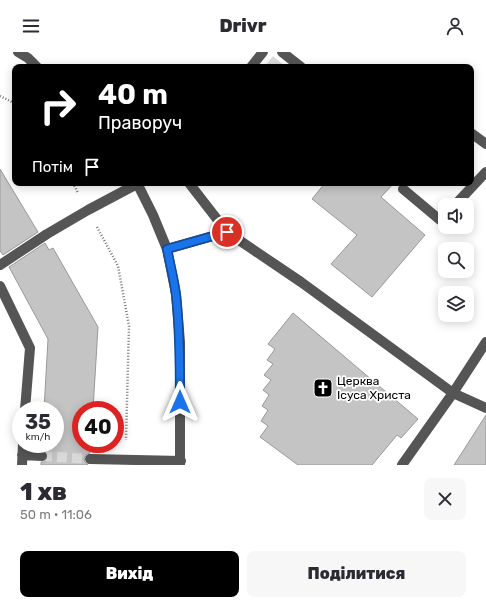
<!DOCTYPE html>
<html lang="uk">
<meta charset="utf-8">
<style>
:root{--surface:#fff;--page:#f7f7f7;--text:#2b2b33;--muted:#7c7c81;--accent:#000}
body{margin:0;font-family:Rubik,sans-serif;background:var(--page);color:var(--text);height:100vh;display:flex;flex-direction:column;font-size:15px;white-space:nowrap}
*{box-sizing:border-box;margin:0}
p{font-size:13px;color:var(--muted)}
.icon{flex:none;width:22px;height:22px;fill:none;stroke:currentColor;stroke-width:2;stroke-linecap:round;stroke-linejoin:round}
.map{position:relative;height:413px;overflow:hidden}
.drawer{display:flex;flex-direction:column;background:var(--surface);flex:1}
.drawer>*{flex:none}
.banner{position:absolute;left:12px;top:12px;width:462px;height:122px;border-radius:8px;box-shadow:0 2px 10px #0003;background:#000;color:#fff;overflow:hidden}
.fabs{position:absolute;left:438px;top:146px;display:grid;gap:8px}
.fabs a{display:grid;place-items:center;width:36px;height:36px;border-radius:8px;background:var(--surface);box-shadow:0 2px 10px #0003;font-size:20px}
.speed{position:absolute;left:12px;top:349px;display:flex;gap:8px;font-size:20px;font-weight:700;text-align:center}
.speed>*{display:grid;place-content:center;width:52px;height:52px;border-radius:50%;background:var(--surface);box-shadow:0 2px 10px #0003;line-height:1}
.speed small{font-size:10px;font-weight:400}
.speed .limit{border:6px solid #d22;background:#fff;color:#111}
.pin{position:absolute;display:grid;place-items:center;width:34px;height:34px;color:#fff;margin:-17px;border:2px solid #fff;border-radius:50%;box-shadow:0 1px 4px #0007}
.me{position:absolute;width:44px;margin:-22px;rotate:0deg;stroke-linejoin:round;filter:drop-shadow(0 0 3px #0008)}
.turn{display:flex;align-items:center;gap:14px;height:84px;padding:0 20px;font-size:18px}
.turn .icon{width:52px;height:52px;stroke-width:2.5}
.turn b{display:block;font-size:28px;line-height:34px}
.then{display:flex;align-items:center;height:38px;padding:0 20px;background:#0003;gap:8px;font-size:15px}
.round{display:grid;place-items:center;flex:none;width:42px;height:42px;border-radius:8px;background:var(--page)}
.overview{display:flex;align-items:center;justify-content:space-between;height:68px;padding:0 20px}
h1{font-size:24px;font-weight:800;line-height:30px}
.cta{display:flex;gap:8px;margin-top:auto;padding:8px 20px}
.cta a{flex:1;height:46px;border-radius:8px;background:var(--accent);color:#fff;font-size:16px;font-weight:800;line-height:46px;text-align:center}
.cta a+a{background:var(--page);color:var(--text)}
header{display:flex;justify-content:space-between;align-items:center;height:52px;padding:0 20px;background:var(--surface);font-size:18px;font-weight:800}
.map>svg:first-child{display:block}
.green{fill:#dcdcdc}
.building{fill:#c4c4c4;stroke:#999}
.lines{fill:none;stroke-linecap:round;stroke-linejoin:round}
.minor-tunnel{stroke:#d9d9d9;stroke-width:10;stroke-dasharray:10 5;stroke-linecap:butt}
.path{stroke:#777;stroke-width:2.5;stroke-dasharray:1 2;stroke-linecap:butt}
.minor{stroke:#555;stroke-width:10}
.route-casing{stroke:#114b97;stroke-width:10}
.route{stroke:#1a73e8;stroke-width:7}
.labels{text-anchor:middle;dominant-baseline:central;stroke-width:3.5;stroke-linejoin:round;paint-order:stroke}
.poi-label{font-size:12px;fill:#000;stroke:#fff;text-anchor:start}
</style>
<header><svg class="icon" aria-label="menu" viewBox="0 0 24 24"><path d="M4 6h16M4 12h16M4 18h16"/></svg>Drivr<svg class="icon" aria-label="person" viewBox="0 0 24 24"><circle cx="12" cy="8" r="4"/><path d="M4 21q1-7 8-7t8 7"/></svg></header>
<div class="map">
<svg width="486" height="413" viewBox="0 0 486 413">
<rect width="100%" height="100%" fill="#fff"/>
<!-- green -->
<path class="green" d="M 273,4 L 286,15 L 264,15 Z"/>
<!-- building -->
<path class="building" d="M 0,117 L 38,180 L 3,203 L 0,199 Z
M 325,131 L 394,131 L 381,145 L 425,183 L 372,245 L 331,212 L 357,183 L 312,147 Z
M 45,191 L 49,198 L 53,196 L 98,275 L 93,358 L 81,358 L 81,392 L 91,392 L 90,401 L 87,402 L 84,406 L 85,410 L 88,413 L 41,413 L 41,410 L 45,410 L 48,405 L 48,401 L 45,398 L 42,398 L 42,392 L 55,392 L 55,358 L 44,358 L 48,287 L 9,215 Z
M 293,261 L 418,367 L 401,386 L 397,383 L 372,413 L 298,413 L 260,385 L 268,374 L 261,369 L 268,358 L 262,354 L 269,343 L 263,338 L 271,328 L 264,323 L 273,312 L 267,308 L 275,297 L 268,292 Z
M 486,363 L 486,413 L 454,413 Z"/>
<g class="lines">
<!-- minor-tunnel -->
<path class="minor-tunnel" d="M 42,404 L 90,407"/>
<!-- path -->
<path class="path" d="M 0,44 L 12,50 L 15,54
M 12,50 L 15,41
M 73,131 L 78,141
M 97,175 L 118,214 L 129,274 L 126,388"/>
<!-- minor -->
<path class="minor" d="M 18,0 L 28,6 L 37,15
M 282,0 L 301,15
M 251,15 L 263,0
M 471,81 L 486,92
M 137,131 L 153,163 L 167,197 L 176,242 L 180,290 L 180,413
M 189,131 L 227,180 L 301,230 L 453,341 L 486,356
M 403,137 L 440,168 L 445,163
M 455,153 L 486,120
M 167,197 L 227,180
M 0,213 L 47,182 L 88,158 L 137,132
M 0,234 L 30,296 L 25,358
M 22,403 L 42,404
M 90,407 L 181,409
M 22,413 L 23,392
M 402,413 L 453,341 L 486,290"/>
</g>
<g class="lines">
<!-- route casing -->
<g class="route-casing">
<path id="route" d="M 180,350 C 180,314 180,278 176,243 C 174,227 170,212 167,197 L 227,180"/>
</g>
<!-- route -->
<use href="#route" class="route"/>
</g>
<!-- icons -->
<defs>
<g id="church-square" transform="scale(1)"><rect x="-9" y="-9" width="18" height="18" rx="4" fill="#000" stroke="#fff"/><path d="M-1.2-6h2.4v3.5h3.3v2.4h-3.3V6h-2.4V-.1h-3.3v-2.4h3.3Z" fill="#fff"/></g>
</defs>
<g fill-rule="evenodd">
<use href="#church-square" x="323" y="336"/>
</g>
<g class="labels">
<!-- poi labels -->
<g class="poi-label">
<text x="337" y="329">Церква<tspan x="337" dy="14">Ісуса Христа</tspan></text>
</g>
</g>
</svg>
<div class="fabs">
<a><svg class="icon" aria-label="sound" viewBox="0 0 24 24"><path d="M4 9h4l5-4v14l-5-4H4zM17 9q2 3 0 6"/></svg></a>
<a><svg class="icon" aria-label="search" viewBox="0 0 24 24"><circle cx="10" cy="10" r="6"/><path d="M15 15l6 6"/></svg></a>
<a><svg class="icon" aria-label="layers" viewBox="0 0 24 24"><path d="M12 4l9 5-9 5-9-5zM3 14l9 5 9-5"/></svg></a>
</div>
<div class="speed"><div>35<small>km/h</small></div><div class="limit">40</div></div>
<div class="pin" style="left:227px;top:180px;background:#d93025"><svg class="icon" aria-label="arrive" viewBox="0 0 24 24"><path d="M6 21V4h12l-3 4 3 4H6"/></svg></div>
<svg class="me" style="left:180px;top:350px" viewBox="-20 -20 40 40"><path d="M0-17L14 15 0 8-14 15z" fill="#1a73e8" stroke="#fff" stroke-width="4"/></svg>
<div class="banner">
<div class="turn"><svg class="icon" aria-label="right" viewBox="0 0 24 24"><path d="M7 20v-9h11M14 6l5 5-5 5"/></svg><div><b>40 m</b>Праворуч</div></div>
<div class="then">Потім<svg class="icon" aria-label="arrive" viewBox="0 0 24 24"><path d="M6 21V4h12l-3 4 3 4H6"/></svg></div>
</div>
</div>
<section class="drawer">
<div class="overview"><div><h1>1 хв</h1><p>50 m · 11:06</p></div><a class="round"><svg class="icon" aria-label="close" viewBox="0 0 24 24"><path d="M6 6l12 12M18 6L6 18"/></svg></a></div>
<div class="cta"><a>Вихід</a><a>Поділитися</a></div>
</section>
